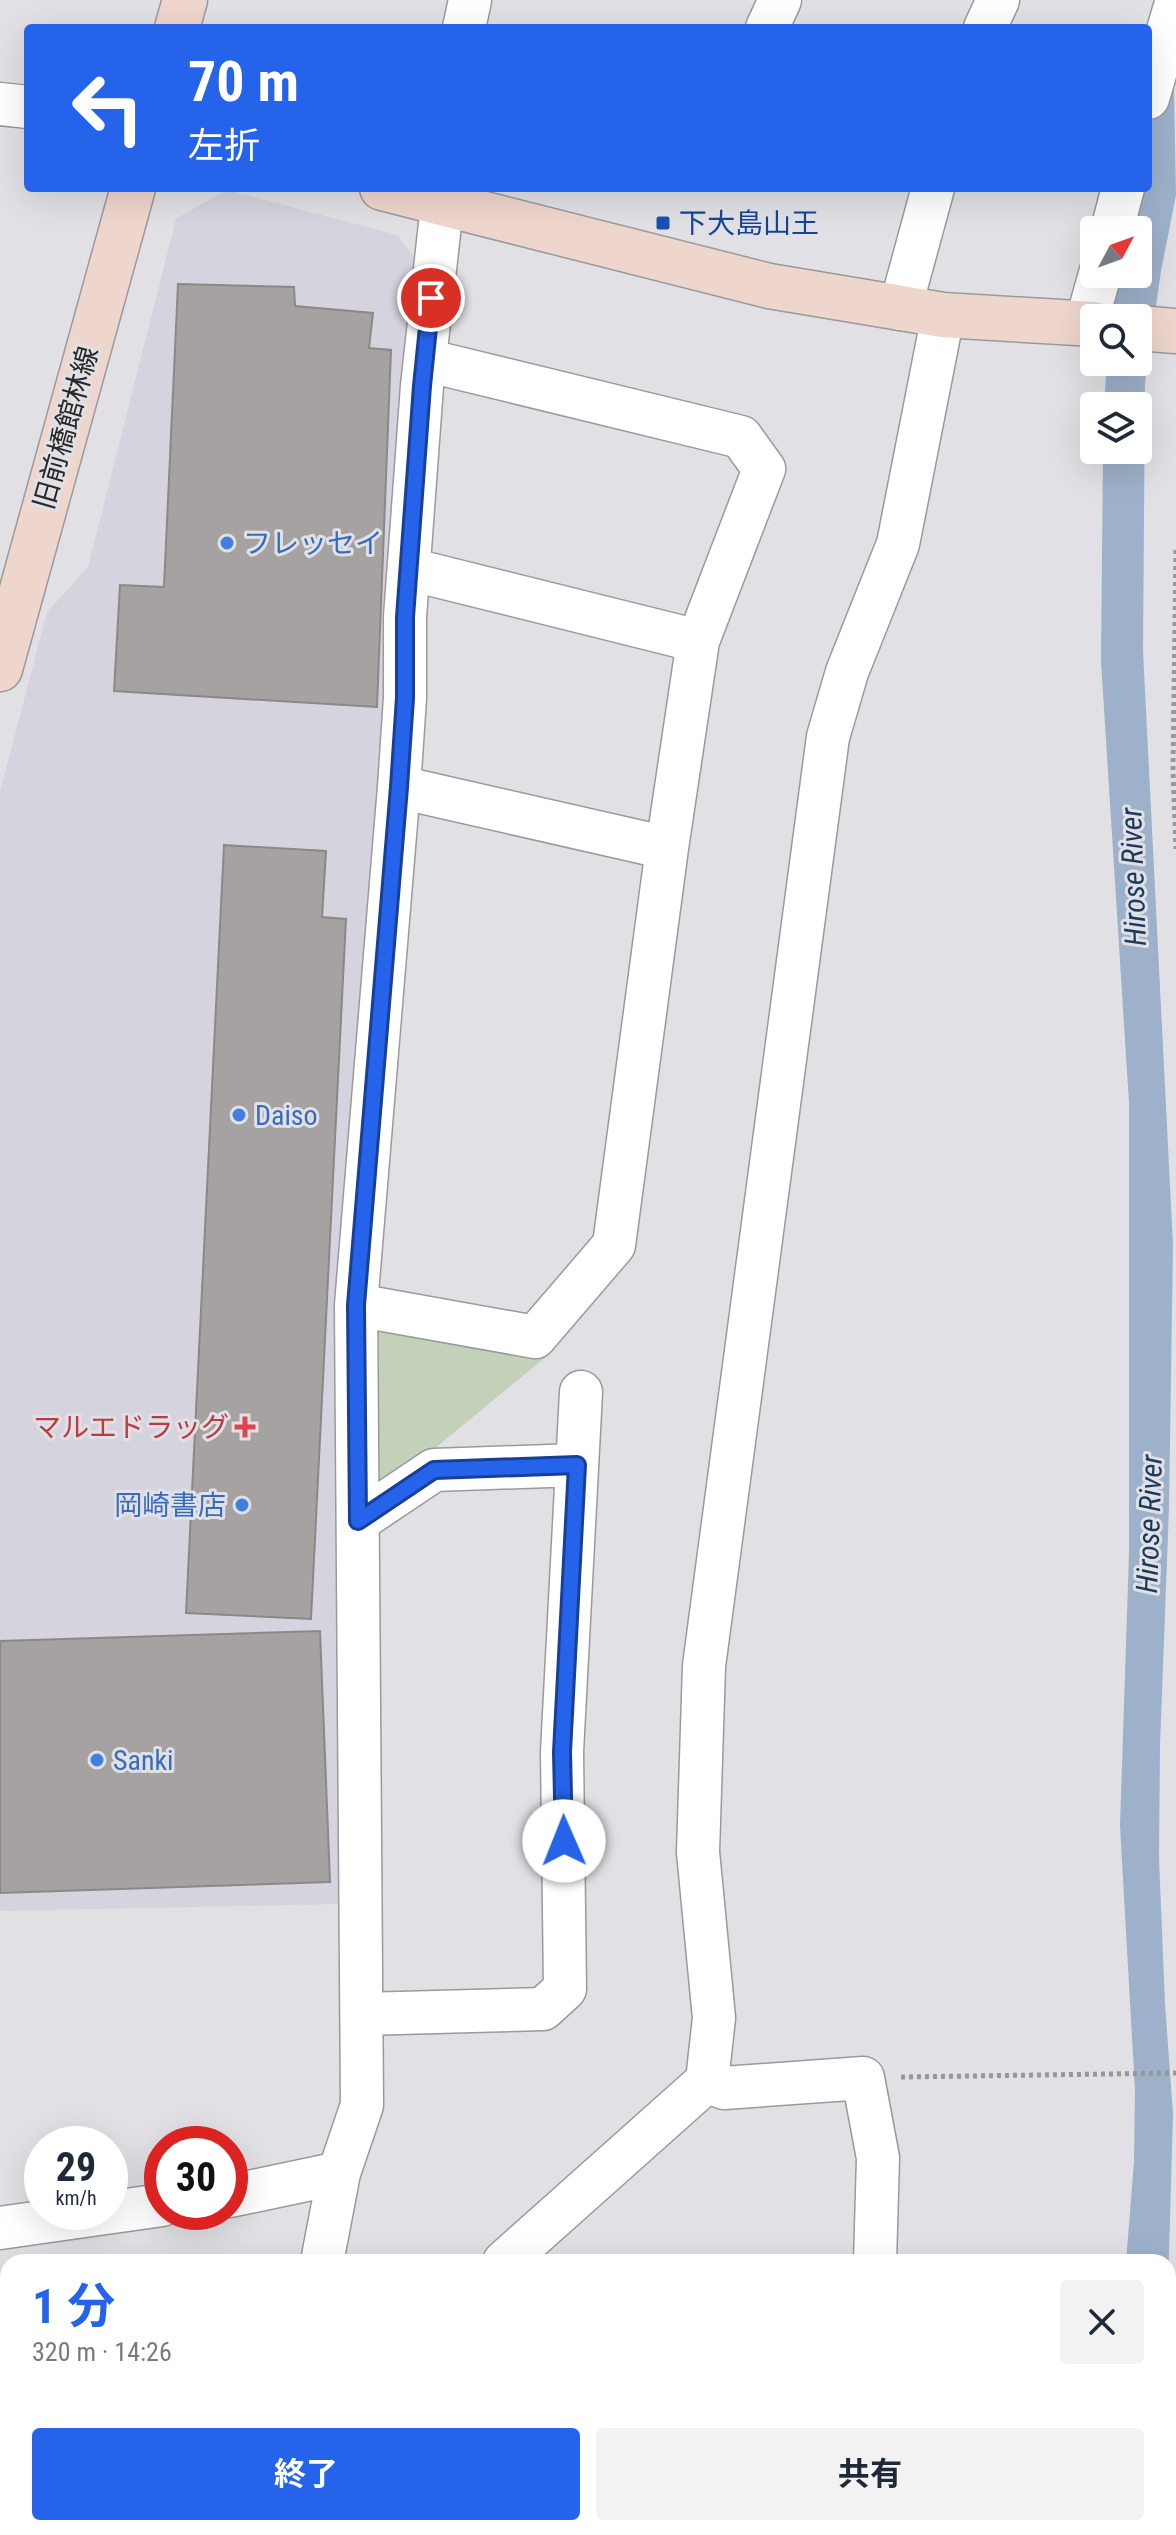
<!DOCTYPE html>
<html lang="ja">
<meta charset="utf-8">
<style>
:root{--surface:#fff;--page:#f2f2f3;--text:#1f2937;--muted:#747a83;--accent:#2563eb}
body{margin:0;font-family:"Roboto Condensed","Noto Sans JP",sans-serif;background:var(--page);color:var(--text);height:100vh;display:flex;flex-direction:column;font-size:30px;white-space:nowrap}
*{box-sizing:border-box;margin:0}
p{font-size:26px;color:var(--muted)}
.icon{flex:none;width:44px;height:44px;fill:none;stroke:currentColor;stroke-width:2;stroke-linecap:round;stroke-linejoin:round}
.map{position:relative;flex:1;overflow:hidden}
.side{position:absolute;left:0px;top:2254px;width:1176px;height:282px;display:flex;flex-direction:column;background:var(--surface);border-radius:24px 24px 0 0;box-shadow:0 8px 32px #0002}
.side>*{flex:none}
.banner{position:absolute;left:24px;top:24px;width:1128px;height:168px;border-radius:8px;box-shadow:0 8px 32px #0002;background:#2563eb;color:#fff;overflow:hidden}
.needle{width:52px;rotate:49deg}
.fabs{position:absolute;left:1080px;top:216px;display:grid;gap:16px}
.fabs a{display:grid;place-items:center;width:72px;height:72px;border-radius:8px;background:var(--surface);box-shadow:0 8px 32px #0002;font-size:40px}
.speed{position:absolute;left:24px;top:2126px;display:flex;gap:16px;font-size:40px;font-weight:700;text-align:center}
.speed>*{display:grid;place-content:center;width:104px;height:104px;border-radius:50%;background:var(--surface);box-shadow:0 8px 32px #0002;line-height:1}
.speed small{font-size:20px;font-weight:400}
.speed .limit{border:12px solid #d22;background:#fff;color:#111}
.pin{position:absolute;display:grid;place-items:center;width:68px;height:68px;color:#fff;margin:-34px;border:4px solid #fff;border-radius:50%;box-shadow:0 2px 8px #0007}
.me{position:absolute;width:88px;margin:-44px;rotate:359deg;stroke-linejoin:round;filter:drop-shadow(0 0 6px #0008)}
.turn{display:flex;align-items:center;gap:28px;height:168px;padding:0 32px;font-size:36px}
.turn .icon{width:104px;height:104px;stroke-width:2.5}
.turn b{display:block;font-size:56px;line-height:68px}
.round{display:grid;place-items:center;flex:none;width:84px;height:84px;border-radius:8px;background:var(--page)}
.headline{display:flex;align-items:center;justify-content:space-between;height:136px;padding:0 32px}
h1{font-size:48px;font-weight:700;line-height:60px;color:var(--accent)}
.button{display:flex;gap:16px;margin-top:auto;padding:16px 32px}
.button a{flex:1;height:92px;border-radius:8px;background:var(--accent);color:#fff;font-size:32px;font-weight:700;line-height:92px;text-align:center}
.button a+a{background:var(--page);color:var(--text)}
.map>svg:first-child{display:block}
.built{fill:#d5d4de}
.green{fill:#c4d1b9}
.water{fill:#9db1ca}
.building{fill:#a6a2a1;stroke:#8b8887;stroke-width:2}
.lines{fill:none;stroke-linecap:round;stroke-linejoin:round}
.street-casing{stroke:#9a9a9d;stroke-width:45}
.secondary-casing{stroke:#9a9a9d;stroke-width:47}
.path{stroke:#98989b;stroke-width:5;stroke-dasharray:4 4;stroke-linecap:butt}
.street{stroke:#fff;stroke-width:42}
.secondary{stroke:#efd6cd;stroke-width:44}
.route-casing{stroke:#184099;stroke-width:20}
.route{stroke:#2563eb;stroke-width:14}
.transit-dot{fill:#1a4fb4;stroke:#e1e0e4;stroke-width:3}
.shop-dot{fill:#3f7fe0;stroke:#e1e0e4;stroke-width:3}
.health-dot{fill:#e0444e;stroke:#e1e0e4;stroke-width:3}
.labels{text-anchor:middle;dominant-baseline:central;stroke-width:6;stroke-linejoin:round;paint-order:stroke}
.transit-label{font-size:28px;fill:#164399;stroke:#e1e0e4;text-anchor:start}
.street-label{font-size:28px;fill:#282829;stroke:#e1e0e4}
.shop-label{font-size:28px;fill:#366cbe;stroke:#e1e0e4;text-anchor:start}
.health-label{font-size:28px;fill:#be3a42;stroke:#e1e0e4;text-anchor:end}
.water-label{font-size:30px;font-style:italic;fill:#1b3a5d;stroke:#e1e0e4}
</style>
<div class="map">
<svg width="1176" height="2535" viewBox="0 0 1176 2535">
<rect width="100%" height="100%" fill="#e1e0e4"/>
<!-- built -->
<path class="built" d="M 226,190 L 398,235 L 416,260 L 342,1904 L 0,1911 L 0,792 L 47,612 L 88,567 L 176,219 Z"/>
<!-- green -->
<path class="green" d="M 387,1327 L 546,1357 L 390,1485 L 374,1476 L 372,1340 Z"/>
<!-- water -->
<path class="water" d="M 1174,89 L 1176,195 L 1161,271 L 1145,382 L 1143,651 L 1173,1245 L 1169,1508 L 1160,1745 L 1159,1858 L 1165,2004 L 1173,2114 L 1168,2288 L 1168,2262 L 1126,2262 L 1134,2162 L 1135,2090 L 1120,1826 L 1129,1553 L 1129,1103 L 1101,661 L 1103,450 L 1138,450 L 1138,406 L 1104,406 L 1107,362 L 1138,362 L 1138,318 L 1113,318 L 1118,274 L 1138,274 L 1138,230 L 1127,230 L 1137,188 L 1148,188 L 1148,139 L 1154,112 Z"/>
<!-- building -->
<path class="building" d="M 178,284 L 294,287 L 295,306 L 373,313 L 369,348 L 391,350 L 377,707 L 114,691 L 120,585 L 164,587 Z
M 224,845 L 326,851 L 322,917 L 346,919 L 311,1619 L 186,1613 Z
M 320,1631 L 330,1882 L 0,1893 L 0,1641 Z"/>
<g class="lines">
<!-- street casing -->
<g class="street-casing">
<path id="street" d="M 464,28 L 470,0
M 767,28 L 780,0
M 985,28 L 998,0
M 1148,98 L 1176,3
M 0,104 L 28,107
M 1112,230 L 1123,188
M 900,309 L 933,188
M 1086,324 L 1100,274
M 409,569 L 698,641
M 399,787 L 667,848
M 356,1305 L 535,1337 L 614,1245 L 667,848 L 698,641 L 764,469 L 741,437 L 425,360
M 358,1521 L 434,1470 L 577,1465
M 362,2014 L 543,2009 L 565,1989 L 562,1752 L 581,1392
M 230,2196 L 339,2173
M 0,2228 L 162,2205
M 322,2262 L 339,2173 L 362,2105 L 356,1305 L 399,787 L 405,698 L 405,617 L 422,386 L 444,188
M 504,2262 L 707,2081
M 875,2262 L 878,2158 L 863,2078 L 724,2088 L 707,2081 L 714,2018 L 698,1852 L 704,1666 L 828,737 L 847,672 L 898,544 L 943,315
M 471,2528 L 475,2535
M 272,2535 L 273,2528
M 688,2535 L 693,2528"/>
</g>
<!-- secondary casing -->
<g class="secondary-casing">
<path id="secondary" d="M 177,28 L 185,0
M 382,188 L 769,286 L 943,315 L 1094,324
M 1138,328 L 1176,331
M 0,669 L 133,188"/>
</g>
<!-- path -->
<path class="path" d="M 1176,550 L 1173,770 L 1176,849
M 901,2077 L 1176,2073
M 1172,2535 L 1176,2480"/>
<!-- street -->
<use href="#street" class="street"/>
<!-- secondary -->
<use href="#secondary" class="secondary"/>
</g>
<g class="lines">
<!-- route casing -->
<g class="route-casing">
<path id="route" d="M 431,298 L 422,386 L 405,617 L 405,698 L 399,787 L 356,1305 L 358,1521 L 434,1470 L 577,1465 L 562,1752 L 564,1841"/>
</g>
<!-- route -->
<use href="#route" class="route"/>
</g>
<!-- markers -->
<rect class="transit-dot" x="655" y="215" width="16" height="16" rx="4"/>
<g class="shop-dot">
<circle cx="227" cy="543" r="8"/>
<circle cx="239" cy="1115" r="8"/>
<circle cx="242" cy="1505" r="8"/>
<circle cx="97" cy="1760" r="8"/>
</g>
<path class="health-dot" d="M241 1415h8v8h8v8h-8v8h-8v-8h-8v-8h8z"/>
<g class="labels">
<!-- transit labels -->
<g class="transit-label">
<text x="679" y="223">下大島山王</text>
</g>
<!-- street labels -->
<g class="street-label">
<text transform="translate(66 428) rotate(-74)">旧前橋館林線</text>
</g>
<!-- shop labels -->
<g class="shop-label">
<text x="243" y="543">フレッセイ</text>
<text x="255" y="1115">Daiso</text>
<text x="226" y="1505" text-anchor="end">岡崎書店</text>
<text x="113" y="1760">Sanki</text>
</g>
<!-- health labels -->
<g class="health-label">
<text x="229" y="1427">マルエドラッグ</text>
</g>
<!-- water labels -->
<g class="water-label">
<text transform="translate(1133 877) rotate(-92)">Hirose River</text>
<text transform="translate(1149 1524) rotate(-88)">Hirose River</text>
</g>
</g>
</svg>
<div class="fabs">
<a><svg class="needle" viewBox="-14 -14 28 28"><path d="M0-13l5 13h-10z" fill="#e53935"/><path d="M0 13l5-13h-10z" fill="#747a83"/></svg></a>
<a><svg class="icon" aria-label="search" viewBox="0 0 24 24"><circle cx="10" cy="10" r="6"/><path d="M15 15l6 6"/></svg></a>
<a><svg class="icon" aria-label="layers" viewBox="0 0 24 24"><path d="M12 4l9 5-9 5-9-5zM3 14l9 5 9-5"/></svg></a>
</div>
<div class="speed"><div>29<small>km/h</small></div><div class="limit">30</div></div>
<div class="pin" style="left:431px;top:298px;background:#d93025"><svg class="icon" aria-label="arrive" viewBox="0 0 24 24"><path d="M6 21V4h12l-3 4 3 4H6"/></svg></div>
<svg class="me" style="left:564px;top:1841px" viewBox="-20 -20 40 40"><circle r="19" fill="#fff"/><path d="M0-13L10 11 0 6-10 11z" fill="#2563eb"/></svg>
<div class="banner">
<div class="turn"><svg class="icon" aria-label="left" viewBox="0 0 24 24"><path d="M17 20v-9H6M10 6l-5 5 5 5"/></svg><div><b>70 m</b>左折</div></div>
</div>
<section class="side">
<div class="headline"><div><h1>1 分</h1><p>320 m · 14:26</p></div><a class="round"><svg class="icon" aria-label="close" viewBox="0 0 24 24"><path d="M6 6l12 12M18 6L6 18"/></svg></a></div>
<div class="button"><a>終了</a><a>共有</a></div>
</section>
</div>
